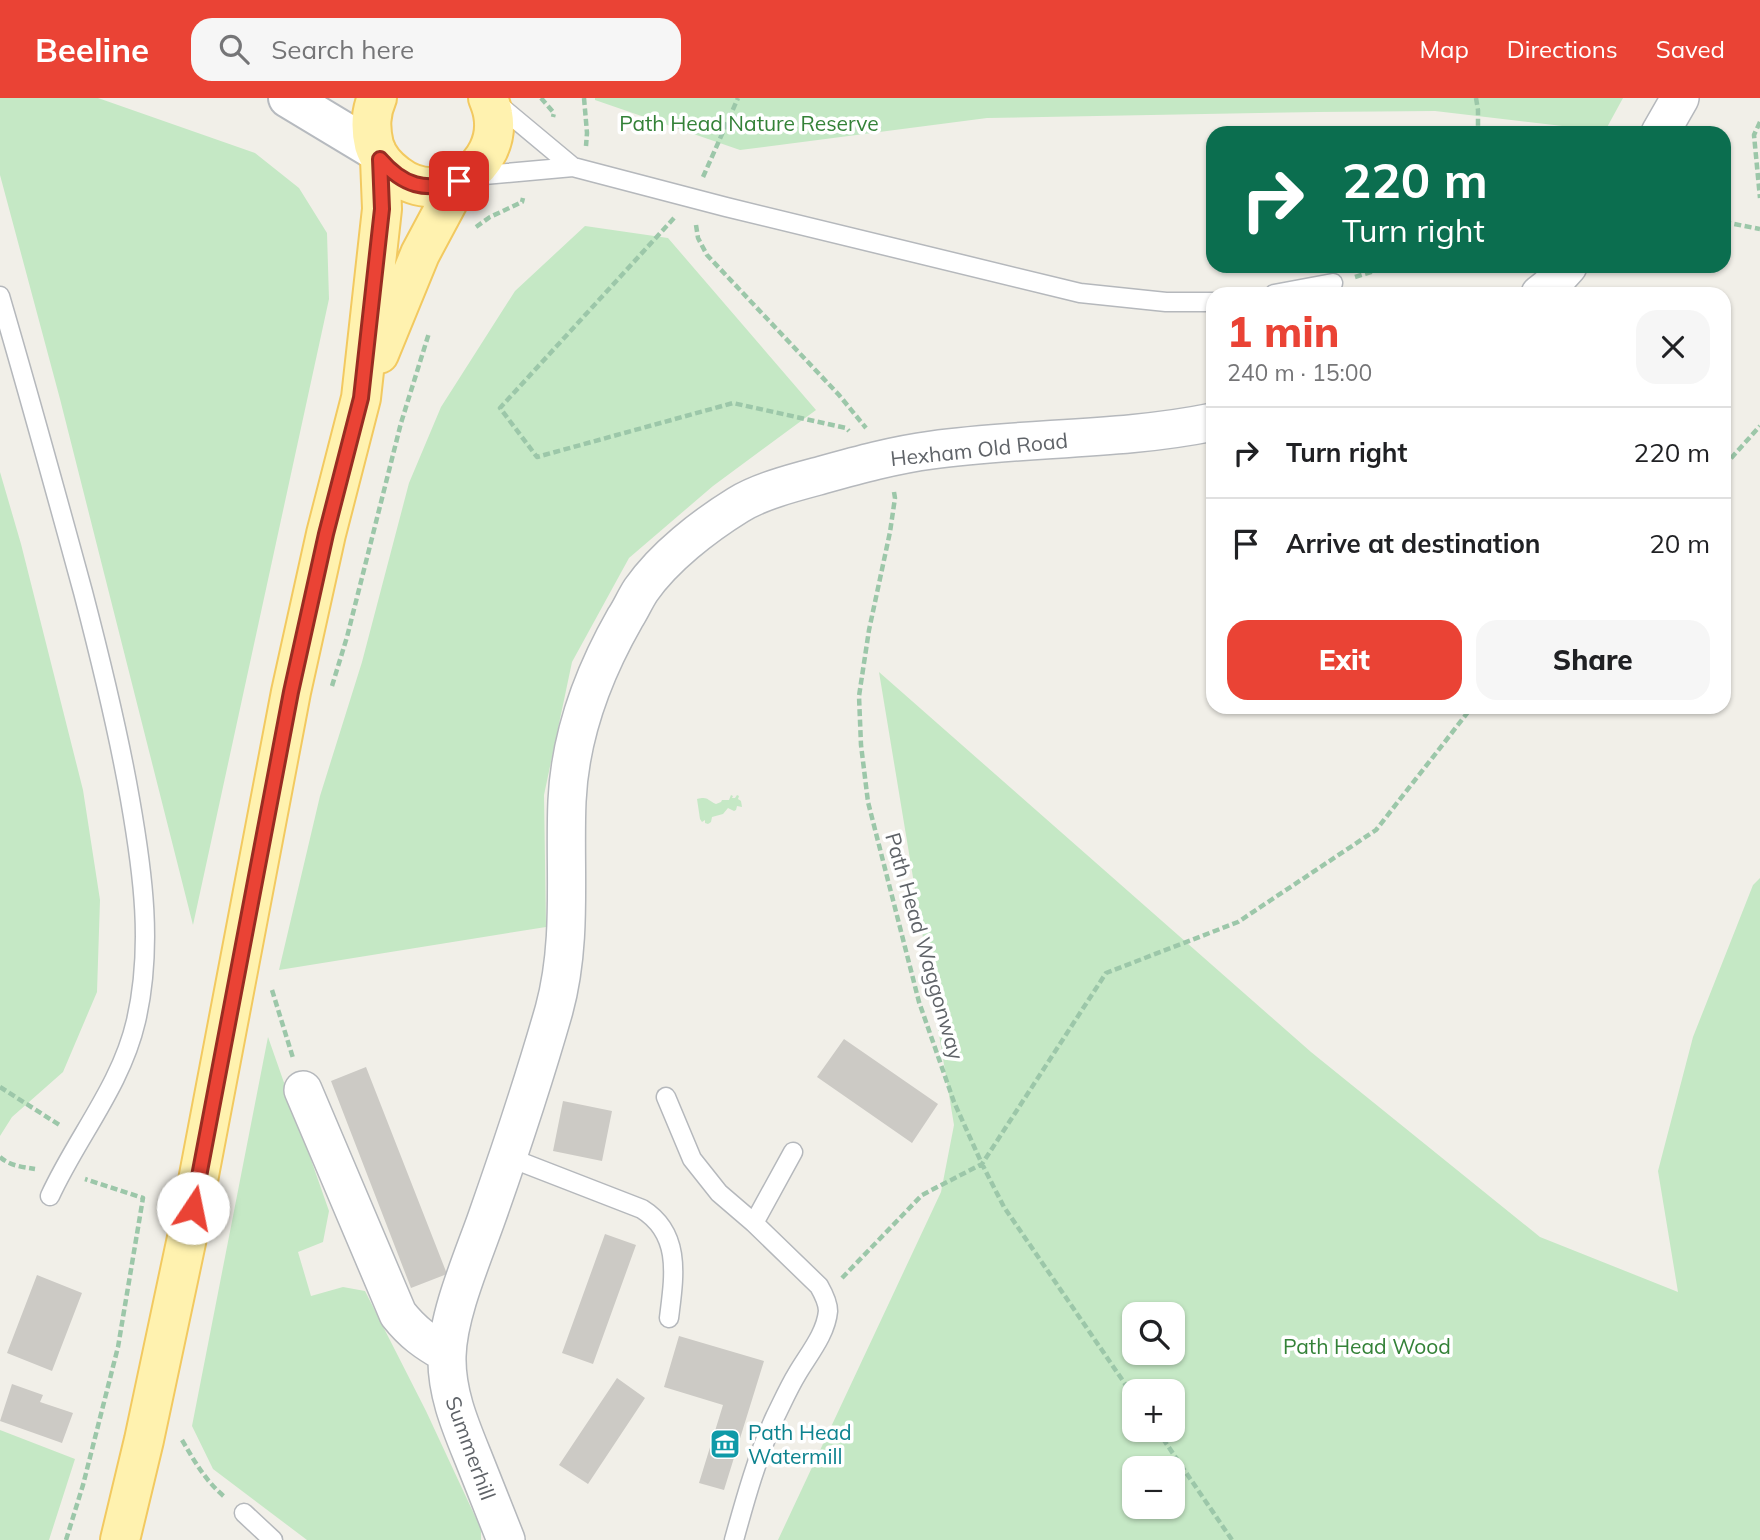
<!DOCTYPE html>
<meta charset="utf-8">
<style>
:root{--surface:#fff;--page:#f6f6f6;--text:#202124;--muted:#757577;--line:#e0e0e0;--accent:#ea4335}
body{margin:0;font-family:Mulish,sans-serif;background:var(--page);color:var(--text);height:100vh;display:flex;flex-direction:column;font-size:26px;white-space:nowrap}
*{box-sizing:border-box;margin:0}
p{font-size:23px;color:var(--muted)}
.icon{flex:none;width:38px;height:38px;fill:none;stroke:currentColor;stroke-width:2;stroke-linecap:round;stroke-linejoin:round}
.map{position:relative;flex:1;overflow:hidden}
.side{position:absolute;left:1206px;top:189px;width:525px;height:427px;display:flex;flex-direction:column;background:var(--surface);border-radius:21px;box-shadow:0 2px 5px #0004}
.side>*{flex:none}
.banner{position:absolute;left:1206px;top:28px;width:525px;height:147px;border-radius:21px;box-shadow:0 2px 5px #0004;background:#0b6e4f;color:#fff;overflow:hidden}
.tools{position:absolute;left:1122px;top:1204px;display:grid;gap:14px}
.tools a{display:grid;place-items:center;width:63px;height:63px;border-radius:14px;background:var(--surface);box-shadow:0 2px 5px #0004;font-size:35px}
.pin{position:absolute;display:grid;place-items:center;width:60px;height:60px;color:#fff;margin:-30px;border-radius:14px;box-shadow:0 4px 10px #0006}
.me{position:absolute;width:77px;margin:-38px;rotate:11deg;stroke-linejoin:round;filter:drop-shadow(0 0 5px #0008)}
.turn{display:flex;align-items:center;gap:24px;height:147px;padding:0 21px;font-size:32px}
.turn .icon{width:91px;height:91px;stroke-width:2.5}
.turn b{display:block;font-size:49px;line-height:60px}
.round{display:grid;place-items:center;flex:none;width:74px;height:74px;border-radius:21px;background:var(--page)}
.headline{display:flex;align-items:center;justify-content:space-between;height:119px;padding:0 21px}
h1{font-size:42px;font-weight:800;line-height:52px;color:var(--accent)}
.button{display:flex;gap:14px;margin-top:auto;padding:14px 21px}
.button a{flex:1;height:80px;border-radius:21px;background:var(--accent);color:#fff;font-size:28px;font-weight:800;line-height:80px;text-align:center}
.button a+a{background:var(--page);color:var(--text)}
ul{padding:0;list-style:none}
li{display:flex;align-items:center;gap:21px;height:91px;padding:0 21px;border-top:2px solid var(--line)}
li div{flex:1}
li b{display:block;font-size:26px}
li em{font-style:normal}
header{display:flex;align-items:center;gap:42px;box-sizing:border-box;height:98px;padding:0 35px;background:var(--accent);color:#fff}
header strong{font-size:33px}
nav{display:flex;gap:38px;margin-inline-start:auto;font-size:24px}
.search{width:490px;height:63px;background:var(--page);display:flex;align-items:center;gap:18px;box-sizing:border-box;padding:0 24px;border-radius:21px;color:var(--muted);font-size:26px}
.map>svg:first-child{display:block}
.green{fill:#c5e8c5;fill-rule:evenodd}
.building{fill:#cccac5}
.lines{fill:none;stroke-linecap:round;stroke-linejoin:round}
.lane-casing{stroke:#b5b8bc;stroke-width:21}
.street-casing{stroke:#b5b8bc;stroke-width:40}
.secondary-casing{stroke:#b6babf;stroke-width:42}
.primary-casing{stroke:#f2c960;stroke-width:42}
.path{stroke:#9cc7a9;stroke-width:4.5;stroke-dasharray:7 3.5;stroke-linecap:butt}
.lane{stroke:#fff;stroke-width:18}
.street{stroke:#fff;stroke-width:37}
.secondary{stroke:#fff;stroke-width:38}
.primary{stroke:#fff2af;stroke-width:38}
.route-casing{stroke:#982c22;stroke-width:18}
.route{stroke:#ea4335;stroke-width:12}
.labels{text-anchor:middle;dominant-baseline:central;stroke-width:7;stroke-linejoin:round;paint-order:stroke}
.park-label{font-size:21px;fill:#348238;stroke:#fff}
.street-label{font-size:21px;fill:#5f6368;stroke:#fff}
.culture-label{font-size:21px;fill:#0d838f;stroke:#fff;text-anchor:start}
</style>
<header>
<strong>Beeline</strong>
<div class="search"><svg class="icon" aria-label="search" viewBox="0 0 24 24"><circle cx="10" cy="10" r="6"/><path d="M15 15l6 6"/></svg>Search here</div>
<nav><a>Map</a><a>Directions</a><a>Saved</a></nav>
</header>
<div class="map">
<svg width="1760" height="1442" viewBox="0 0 1760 1442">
<rect width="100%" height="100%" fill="#f1efe8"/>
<!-- green -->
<path class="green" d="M 0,0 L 98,0 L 255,55 L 299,90 L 327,135 L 329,201 L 193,827 L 60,301 L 0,77 Z
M 595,0 L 1623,0 L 1605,33 L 1435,13 L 1318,14 L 987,20 L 740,52 L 595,2 Z
M 585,128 L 668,140 L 816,312 L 713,388 L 629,460 L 572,564 L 544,697 L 546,829 L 279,872 L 320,698 L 362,564 L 409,385 L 441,309 L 515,193 Z
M 0,374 L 21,446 L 83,692 L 100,802 L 97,894 L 63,974 L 12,1019 L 0,1038 Z
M 879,574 L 1311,954 L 1540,1139 L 1678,1194 L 1658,1073 L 1693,939 L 1753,787 L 1760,780 L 1760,1442 L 778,1442 L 941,1094 L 954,1027 ZM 1134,1216 L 1172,1216 L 1172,1255 L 1134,1255 ZM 1172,1293 L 1172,1332 L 1134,1332 L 1134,1293 ZM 1172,1370 L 1172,1409 L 1134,1409 L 1134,1370 Z
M 731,697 L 733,698 L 732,700 L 735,700 L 737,697 L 739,698 L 738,701 L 741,703 L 742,709 L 737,708 L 736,712 L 734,713 L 728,710 L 723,716 L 712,719 L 711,724 L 708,726 L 705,725 L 705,722 L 702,724 L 700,721 L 697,701 C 708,698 707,702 716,706 L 721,704 L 722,702 L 729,702 Z
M 268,939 L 329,1113 L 323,1144 L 298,1154 L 311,1198 L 343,1189 L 365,1193 L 426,1313 L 481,1431 L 481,1442 L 307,1442 L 213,1371 L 192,1328 Z
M 0,1332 L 75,1361 L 49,1442 L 0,1442 Z"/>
<!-- building -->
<path class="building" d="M 844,941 L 938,1006 L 912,1045 L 817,979 Z
M 366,969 L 447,1176 L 411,1190 L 331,983 Z
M 563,1003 L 612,1013 L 602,1063 L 553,1053 Z
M 605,1136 L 636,1147 L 593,1266 L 562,1255 Z
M 37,1177 L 82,1195 L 52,1273 L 7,1255 Z
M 679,1238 L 764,1263 L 724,1392 L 699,1385 L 723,1307 L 664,1289 Z
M 617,1280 L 645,1300 L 588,1386 L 559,1367 Z
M 12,1286 L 43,1297 L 40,1304 L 73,1315 L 62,1345 L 0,1323 Z"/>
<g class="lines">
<!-- lane casing -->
<g class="lane-casing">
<path id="lane" d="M 495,4 L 573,69
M 473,78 L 573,69 L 726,109 L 1080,195 L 1166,204 L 1213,204
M 1274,196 L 1333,185
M 0,198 C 29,297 56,395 83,494 C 101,563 118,632 130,701 C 143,775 153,849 136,923 C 121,988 77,1039 50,1098
M 666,999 L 692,1061 L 719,1095 L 754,1125
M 508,1059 L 642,1111 C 682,1136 674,1179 669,1220
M 244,1415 L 273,1442
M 734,1442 C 745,1402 758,1356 775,1319 C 782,1305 789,1289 797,1276 C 808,1257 826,1236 828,1213 C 828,1204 823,1195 819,1188 L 754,1125 L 793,1054"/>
</g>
<!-- street casing -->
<g class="street-casing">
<path id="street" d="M 1660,35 L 1680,0
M 1540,196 L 1549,189 L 1568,168
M 303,992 L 398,1216 C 413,1235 426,1244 447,1256
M 506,1442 C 495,1414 484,1387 473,1359 C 460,1327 446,1294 447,1258 C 448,1216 473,1159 487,1119 C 511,1051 534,982 554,912 C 573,843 564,772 567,703 C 570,637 593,576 625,520 C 631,511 635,501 641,492 C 664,459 704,428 738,407 C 760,393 796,384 822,377 C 858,367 894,357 932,352 C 1025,339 1120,343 1213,324"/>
</g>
<!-- secondary casing -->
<g class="secondary-casing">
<path id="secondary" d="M 288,0 L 376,53"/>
</g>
<!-- primary casing -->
<g class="primary-casing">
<path id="primary" d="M 377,0 C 370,16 370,30 374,47 C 378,60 386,69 397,77 C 440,111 503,68 493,16 C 492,10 490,5 488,0
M 379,256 L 420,156 L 459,83
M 120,1442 L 144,1342 L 188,1135 L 291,594 L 326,436 L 361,300 L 382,111 L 380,61"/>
</g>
<!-- path -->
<path class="path" d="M 541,0 L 554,15 L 553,19
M 584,0 L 587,35 L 586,48
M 1476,0 L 1478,12 L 1478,35
M 1760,24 L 1754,37 L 1760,100
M 703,79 L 738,0
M 674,120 L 500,310 L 537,359 L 733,305 L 846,330 L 849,333
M 1724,124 L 1760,131
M 696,127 L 698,140 L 707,157 L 839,297 L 866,330
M 476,129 L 490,119 L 522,104 L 523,100
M 1355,179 L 1391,168
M 1724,368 L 1760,328
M 894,394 L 895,400 L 890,434 L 869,532 L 859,598 L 861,647 L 868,704 L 919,904 L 954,1004 L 982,1066 L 1004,1109 L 1134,1299
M 332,588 L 347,539 L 401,325 L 429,235
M 272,892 L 293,960
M 0,989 L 61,1028
M 0,1059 C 10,1068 23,1069 35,1071
M 842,1180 L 922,1097 L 982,1066 L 1106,875 L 1238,824 L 1376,732 L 1472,609
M 1157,1332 L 1232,1442
M 182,1342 C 195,1364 206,1384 226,1400
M 66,1442 L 83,1387 L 118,1249 L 143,1100 L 85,1081"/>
<!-- lane -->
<use href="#lane" class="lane"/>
<!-- street -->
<use href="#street" class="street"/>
<!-- secondary -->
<use href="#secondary" class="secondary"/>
<!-- primary -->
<use href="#primary" class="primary"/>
</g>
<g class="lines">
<!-- route casing -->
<g class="route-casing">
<path id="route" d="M 193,1110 L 291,594 L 326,436 L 361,300 L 382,111 L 380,61 C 403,88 425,94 459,83"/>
</g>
<!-- route -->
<use href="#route" class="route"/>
</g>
<!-- icons -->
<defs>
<g id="museum-square" transform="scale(1.575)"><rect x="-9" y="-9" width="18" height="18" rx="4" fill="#0f9aa8" stroke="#fff"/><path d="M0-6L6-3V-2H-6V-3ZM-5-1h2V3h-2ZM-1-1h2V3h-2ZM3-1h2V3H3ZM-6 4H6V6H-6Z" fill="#fff"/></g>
</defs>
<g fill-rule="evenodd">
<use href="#museum-square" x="725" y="1346"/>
</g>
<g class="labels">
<!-- park labels -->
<g class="park-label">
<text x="749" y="25">Path Head Nature Reserve</text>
<text x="1367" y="1248">Path Head Wood</text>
</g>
<!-- street labels -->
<g class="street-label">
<text transform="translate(979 351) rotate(-6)">Hexham Old Road</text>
<text transform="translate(925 848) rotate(74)">Path Head Waggonway</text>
<text transform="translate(471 1350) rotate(70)">Summerhill</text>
</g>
<!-- culture labels -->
<g class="culture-label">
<text x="748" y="1334">Path Head<tspan x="748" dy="24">Watermill</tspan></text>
</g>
</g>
</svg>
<div class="tools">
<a><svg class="icon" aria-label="search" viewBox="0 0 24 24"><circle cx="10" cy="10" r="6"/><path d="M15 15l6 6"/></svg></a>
<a>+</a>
<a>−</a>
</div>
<div class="pin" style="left:459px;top:83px;background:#d93025"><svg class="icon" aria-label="arrive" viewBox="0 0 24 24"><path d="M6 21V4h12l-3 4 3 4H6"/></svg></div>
<svg class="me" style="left:193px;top:1110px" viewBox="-20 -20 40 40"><circle r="19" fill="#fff"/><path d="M0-13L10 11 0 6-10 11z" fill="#ea4335"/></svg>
<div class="banner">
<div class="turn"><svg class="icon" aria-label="right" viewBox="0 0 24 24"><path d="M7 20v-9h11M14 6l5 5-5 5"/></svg><div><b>220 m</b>Turn right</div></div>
</div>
<section class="side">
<div class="headline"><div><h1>1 min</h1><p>240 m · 15:00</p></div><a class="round"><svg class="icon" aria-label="close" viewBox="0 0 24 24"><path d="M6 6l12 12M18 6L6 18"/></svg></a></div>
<ul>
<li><svg class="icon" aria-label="right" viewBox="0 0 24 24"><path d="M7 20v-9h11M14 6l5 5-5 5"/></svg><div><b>Turn right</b></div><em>220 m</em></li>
<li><svg class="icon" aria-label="arrive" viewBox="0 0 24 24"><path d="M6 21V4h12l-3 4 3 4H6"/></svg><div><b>Arrive at destination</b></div><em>20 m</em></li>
</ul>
<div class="button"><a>Exit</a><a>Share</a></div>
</section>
</div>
